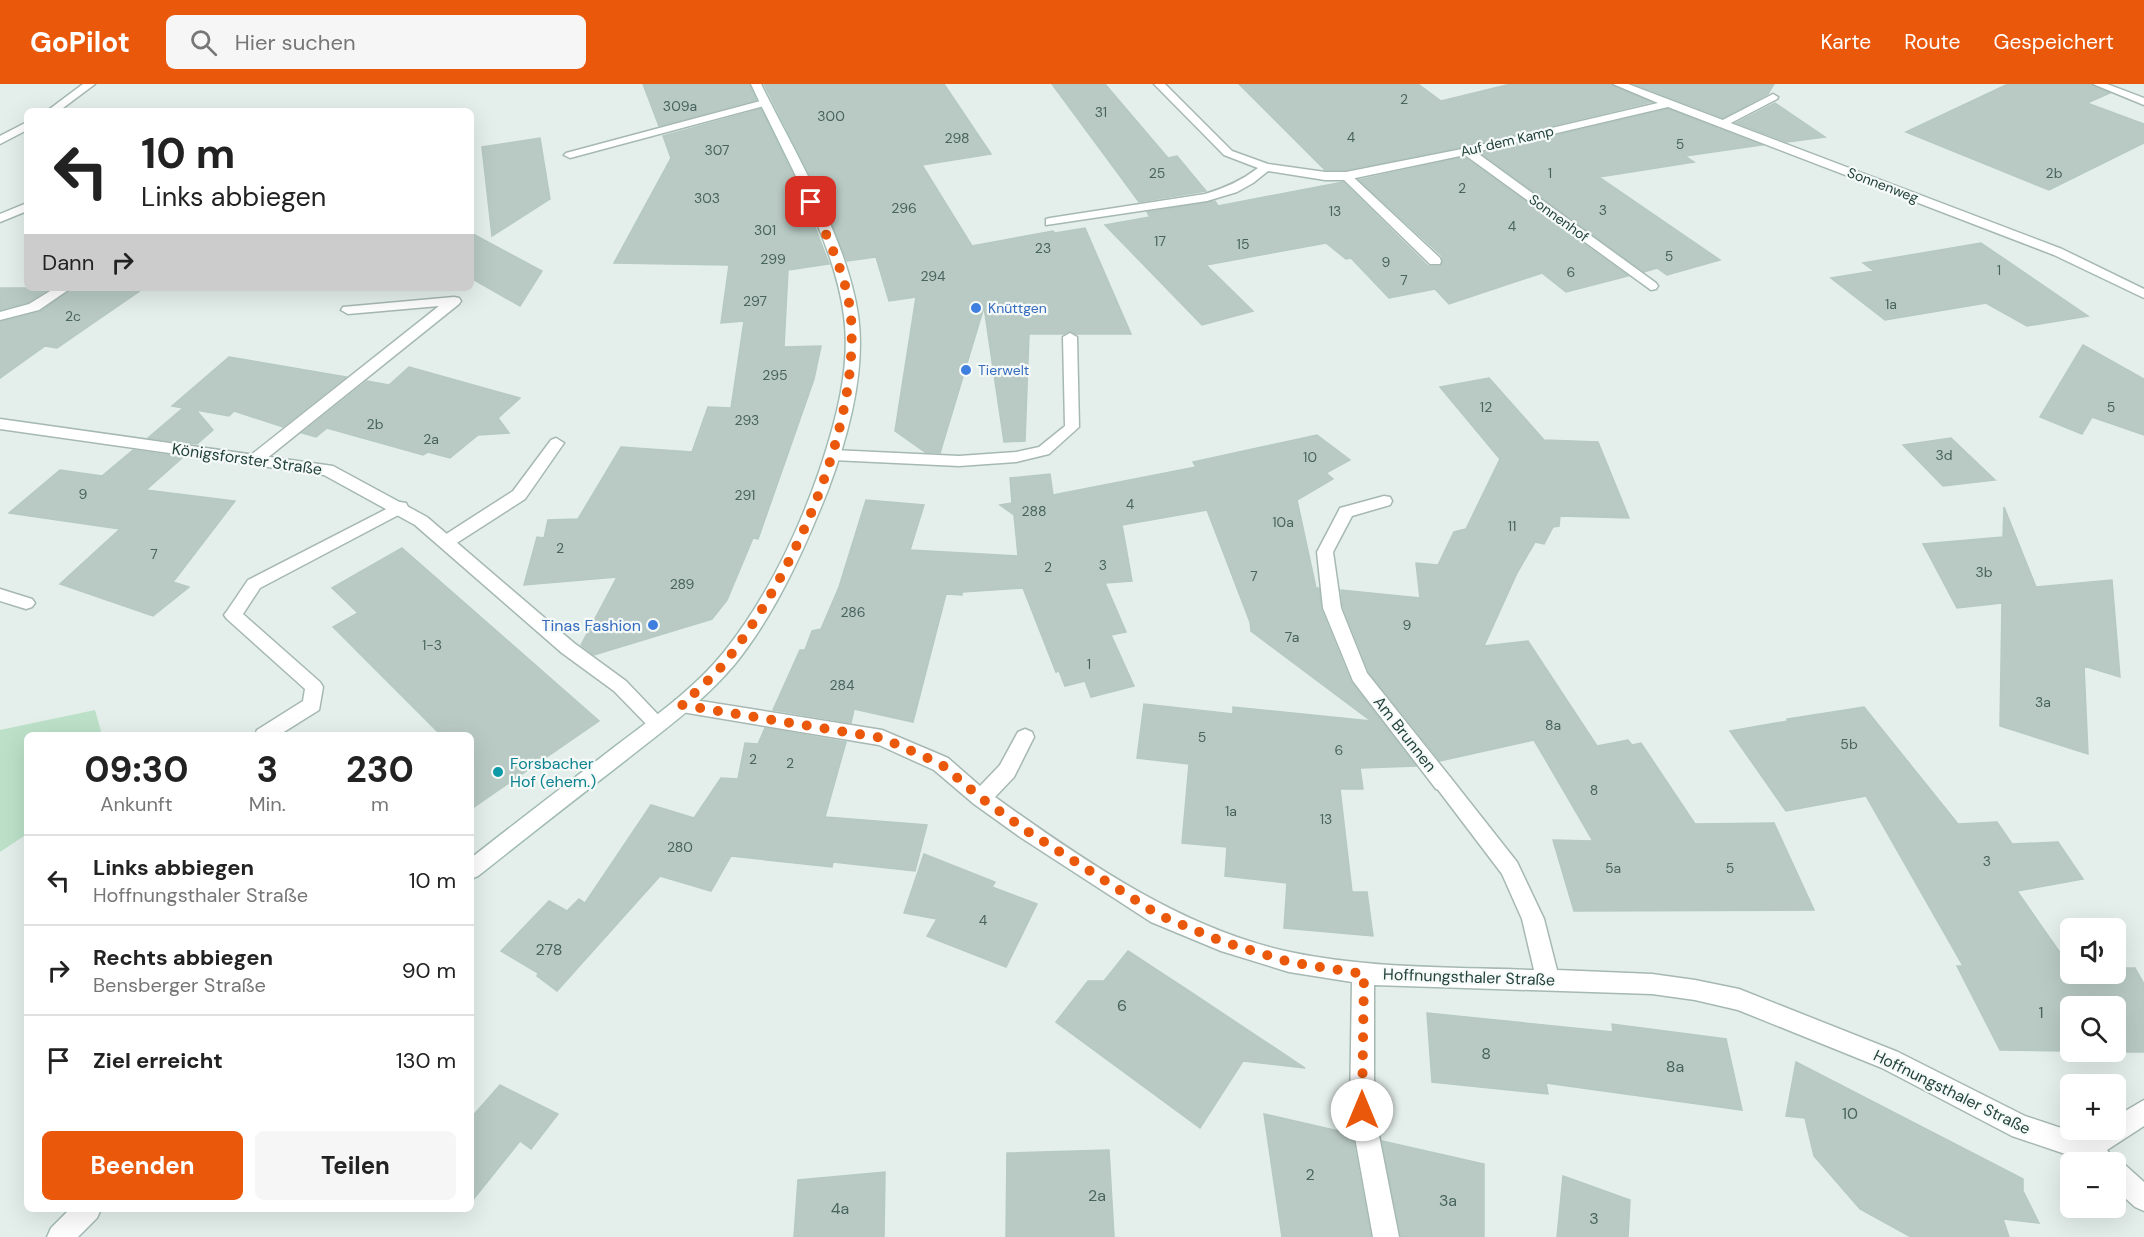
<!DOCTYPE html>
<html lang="de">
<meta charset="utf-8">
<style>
:root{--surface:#fff;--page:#f6f6f6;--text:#222;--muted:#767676;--line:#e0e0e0;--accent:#ea580c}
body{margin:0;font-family:"DM Sans",sans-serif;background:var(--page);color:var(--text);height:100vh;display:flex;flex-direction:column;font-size:22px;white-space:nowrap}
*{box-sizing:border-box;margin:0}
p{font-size:20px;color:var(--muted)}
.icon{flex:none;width:33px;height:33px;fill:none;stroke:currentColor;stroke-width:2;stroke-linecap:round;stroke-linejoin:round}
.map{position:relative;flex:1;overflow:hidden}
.details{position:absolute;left:24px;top:648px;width:450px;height:480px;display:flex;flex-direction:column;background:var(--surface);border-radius:9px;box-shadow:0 6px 24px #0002}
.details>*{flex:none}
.banner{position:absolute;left:24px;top:24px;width:450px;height:183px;border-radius:9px;box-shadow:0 6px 24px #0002;background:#fff;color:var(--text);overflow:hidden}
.fabs{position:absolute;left:2060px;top:834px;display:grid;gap:12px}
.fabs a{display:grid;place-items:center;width:66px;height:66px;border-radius:9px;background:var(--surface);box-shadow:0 6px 24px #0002;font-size:30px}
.pin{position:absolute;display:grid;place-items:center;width:51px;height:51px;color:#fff;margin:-26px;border-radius:12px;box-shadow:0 3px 9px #0006}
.me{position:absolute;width:66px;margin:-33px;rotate:0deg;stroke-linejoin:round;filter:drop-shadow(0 0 4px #0008)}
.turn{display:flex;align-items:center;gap:21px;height:126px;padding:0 18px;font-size:27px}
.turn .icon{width:78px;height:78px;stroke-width:2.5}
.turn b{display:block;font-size:42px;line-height:51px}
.then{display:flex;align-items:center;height:57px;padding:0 18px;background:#0003;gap:12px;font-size:22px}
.eta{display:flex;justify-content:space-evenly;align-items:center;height:102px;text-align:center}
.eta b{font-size:36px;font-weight:700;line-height:42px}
.action{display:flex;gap:12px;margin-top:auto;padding:12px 18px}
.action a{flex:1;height:69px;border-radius:9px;background:var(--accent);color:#fff;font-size:24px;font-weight:700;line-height:69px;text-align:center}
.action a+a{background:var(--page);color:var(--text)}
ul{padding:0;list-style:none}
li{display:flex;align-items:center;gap:18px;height:90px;padding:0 18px;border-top:2px solid var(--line)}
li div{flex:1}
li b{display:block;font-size:22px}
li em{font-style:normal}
header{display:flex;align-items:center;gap:36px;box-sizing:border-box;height:84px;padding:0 30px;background:var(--accent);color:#fff}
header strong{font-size:28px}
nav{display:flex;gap:33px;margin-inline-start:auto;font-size:21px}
.search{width:420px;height:54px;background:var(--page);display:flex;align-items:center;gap:15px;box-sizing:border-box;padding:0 21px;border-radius:9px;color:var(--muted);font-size:22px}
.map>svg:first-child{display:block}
.green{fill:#bce1c8}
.building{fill:#b9cac4;stroke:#b6c9c2;stroke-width:1.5}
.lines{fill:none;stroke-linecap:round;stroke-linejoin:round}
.lane-casing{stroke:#a6b8b3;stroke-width:3}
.street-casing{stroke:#a6b8b3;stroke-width:3}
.secondary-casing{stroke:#a2bbb4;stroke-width:3}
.lane{fill:#fff;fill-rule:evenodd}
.street{fill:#fff;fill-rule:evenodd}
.secondary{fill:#fff;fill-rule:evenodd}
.route{stroke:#ea580c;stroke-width:10;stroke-dasharray:0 18}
.shop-dot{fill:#3f7fe0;stroke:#f5faf8;stroke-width:2}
.culture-dot{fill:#0f9aa8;stroke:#f5faf8;stroke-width:2}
.labels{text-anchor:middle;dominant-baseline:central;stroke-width:4.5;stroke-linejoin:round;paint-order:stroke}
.number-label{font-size:14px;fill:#48645d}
.far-street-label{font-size:14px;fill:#22423b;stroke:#f5faf8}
.far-shop-label{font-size:14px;fill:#366cbe;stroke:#f5faf8;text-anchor:start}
.street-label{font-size:16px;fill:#22423b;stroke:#f5faf8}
.shop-label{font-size:16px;fill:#366cbe;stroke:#f5faf8;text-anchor:end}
.culture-label{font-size:16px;fill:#0d838f;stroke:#f5faf8;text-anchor:start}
.near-number-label{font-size:16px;fill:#48645d}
</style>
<header>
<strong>GoPilot</strong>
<div class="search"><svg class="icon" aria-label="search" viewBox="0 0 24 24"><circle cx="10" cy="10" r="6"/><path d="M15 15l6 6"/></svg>Hier suchen</div>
<nav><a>Karte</a><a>Route</a><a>Gespeichert</a></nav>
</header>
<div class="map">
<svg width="2144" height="1153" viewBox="0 0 2144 1153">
<rect width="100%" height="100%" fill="#e4efeb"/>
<!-- green -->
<path class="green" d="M 95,626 L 102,651 L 27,651 L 27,750 L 0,768 L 0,646 Z"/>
<!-- building -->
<path class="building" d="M 643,0 L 749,0 L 756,16 L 659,42 Z
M 764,0 L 944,0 L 991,70 L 922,81 L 972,162 L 1053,147 L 1055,149 L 1085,144 L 1131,250 L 1076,250 L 1069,247 L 1064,250 L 1029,250 L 1025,357 L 1004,358 L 984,223 L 940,369 L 925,368 L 895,347 L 916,213 L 889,217 L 876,173 L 847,177 L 820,112 Z
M 1052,0 L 1105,0 L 1168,74 L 1177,72 L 1206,107 L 1139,118 Z
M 1239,0 L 1418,0 L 1441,17 L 1511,0 L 1611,0 L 1651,18 L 1467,62 L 1346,86 L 1325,86 Z
M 1634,0 L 1774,0 L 1768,10 L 1723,34 Z
M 2008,0 L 2091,0 L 2110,9 L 2087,19 L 2144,40 L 2144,59 L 2049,106 L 1906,48 Z
M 1775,19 L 1825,53 L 1787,58 L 1736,39 Z
M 761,25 L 804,114 L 829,180 L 788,186 L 784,263 L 821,262 L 814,295 L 758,455 L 753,454 L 727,516 L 712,535 L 594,571 L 581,561 L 617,493 L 524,501 L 537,453 L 544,454 L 548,436 L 578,435 L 621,363 L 692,368 L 708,323 L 731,324 L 744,237 L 721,239 L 729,181 L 614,179 L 671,74 L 663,52 Z
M 1668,25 L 1762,61 L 1685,72 L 1694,78 L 1599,93 L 1720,176 L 1667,191 L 1657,184 L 1644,188 L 1481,69 Z
M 540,54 L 550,115 L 492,152 L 482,63 Z
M 1464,73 L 1628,192 L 1566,208 L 1542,189 L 1449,220 L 1435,205 L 1389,214 L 1351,174 L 1346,175 L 1326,159 L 1206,181 L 1253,227 L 1202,241 L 1105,141 L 1150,133 L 1147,128 L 1215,117 L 1218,122 L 1343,98 L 1428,182 L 1440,182 L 1443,178 L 1442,172 L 1359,96 Z
M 471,149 L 542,187 L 520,222 L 471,194 Z
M 1981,159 L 2088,232 L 2027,242 L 1986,219 L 1885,236 L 1831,194 L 1874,187 L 1863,179 Z
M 0,204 L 51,204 L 28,218 L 0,226 Z
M 73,204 L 144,204 L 57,264 L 45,262 L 0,294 L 0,238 L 40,228 Z
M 2083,261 L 2144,295 L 2144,351 L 2092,333 L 2082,350 L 2040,333 Z
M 229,273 L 346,293 L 283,343 L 234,327 L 229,332 L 196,326 L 213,346 L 197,360 L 148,354 L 183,324 L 172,322 Z
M 409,283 L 520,314 L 498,334 L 509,349 L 478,351 L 450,374 L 428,368 L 423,371 L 327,344 L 316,353 L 302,349 L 367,297 L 389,301 Z
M 1489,294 L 1544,356 L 1598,358 L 1629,434 L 1560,432 L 1559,442 L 1553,443 L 1544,460 L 1535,458 L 1517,489 L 1484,562 L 1528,557 L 1597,662 L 1628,656 L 1632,661 L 1641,659 L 1695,740 L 1774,739 L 1814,826 L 1574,827 L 1553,756 L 1593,757 L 1534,656 L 1440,677 L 1369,588 L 1343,523 L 1341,506 L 1420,514 L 1416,479 L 1438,481 L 1454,448 L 1466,445 L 1500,375 L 1440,303 Z
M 1317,351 L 1350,376 L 1326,389 L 1333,395 L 1297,416 L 1316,504 L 1319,504 L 1321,525 L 1351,598 L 1416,682 L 1360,684 L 1363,705 L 1340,705 L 1352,808 L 1367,808 L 1373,852 L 1284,844 L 1287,799 L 1225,792 L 1227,763 L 1182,759 L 1189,680 L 1137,674 L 1144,620 L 1233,630 L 1233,623 L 1371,637 L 1251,547 L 1250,538 L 1207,426 L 1122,441 L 1132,497 L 1105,499 L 1126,548 L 1111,551 L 1134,602 L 1091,613 L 1085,597 L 1065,602 L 1059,587 L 1056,588 L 1023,504 L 962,508 L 962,511 L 946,510 L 913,638 L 854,625 L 851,639 L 773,626 L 800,566 L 805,566 L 812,547 L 821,545 L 839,503 L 866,416 L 924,421 L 910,466 L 1018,472 L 1014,431 L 1000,421 L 1012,419 L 1010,394 L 1050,390 L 1053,411 L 1196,383 L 1193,378 Z
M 1951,354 L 1995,396 L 1943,402 L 1903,361 Z
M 133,366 L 183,373 L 146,406 L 235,417 L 173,498 L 189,503 L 153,532 L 60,500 L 120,445 L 9,429 L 60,386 L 102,392 Z
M 2004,423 L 2036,503 L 2112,496 L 2120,593 L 2084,582 L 2088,670 L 2000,642 L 2002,519 L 1957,524 L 1923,460 L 2003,453 Z
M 402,464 L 599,637 L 471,725 L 471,651 L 441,651 L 333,543 L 358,529 L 332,504 Z
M 1864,623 L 1958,740 L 1997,738 L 2012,760 L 2058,758 L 2083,795 L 2017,807 L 2070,883 L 2070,890 L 2115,890 L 2115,884 L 2135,884 L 2144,900 L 2144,968 L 2092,968 L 2115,968 L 2115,922 L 2070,922 L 2070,967 L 2000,966 L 1957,882 L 1963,882 L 1866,712 L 1786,727 L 1730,647 L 1788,637 L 1787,635 Z
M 765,644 L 846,658 L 825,733 L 927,741 L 915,787 L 833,778 L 832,783 L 731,772 L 711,807 L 660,792 L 557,907 L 537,892 L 538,889 L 501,867 L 549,817 L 567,827 L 579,815 L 585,819 L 651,721 L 694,734 L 721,694 L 738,695 L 745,659 L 758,660 Z
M 924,770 L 995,798 L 992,803 L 1037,820 L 1006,883 L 927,852 L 937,835 L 904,829 Z
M 1128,867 L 1186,905 L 1305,984 L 1243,977 L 1200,1044 L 1056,938 L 1088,897 L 1104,897 Z
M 1427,929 L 1613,948 L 1612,940 L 1726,955 L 1742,1026 L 1546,999 L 1548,1010 L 1432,998 Z
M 1796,978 L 2023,1095 L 2023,1107 L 2039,1139 L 2003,1135 L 2009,1153 L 1911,1153 L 1860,1125 L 1814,1072 L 1805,1034 L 1786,1032 Z
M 500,1001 L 558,1030 L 531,1065 L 520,1057 L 471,1118 L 471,1034 Z
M 1264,1030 L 1352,1050 L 1371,1153 L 1282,1153 Z
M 1382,1057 L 1484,1080 L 1484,1153 L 1401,1153 Z
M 1109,1066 L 1114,1153 L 1006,1153 L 1007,1069 Z
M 885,1088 L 884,1153 L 794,1153 L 798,1096 Z
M 1563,1092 L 1630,1116 L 1628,1153 L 1557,1153 Z"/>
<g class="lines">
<!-- lane casing -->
<g class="lane-casing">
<path id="lane" d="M 1773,10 L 1778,13 L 1777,15 L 1725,42 L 1721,43 L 1715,40 Z
M 764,16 L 769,19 L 768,21 L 570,74 L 564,71 L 566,69 Z
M 1346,88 L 1350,90 L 1440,174 L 1441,177 L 1440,180 L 1430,180 L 1342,94 L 1340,92 Z
M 27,119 L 27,127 L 0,138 L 0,130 Z
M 55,204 L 71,204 L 39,226 L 0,236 L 0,228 L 29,220 Z
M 454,213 L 459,214 L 461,217 L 459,220 L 261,379 L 251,379 L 248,375 L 251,371 L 439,222 L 348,230 L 341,226 L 343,223 Z
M 1070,249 L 1077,253 L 1079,343 L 1049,370 L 1016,378 L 959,382 L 833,376 L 825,371 L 833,366 L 959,372 L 1016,368 L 1039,363 L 1065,342 L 1063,253 Z
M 556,354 L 564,359 L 525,415 L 452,462 L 440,462 L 438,458 L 440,454 L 513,407 L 551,356 Z
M 1384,412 L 1390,413 L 1392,417 L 1390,421 L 1352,432 L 1333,468 L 1341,524 L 1367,589 L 1450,693 L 1453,699 L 1450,705 L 1443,707 L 1436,705 L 1353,597 L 1323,524 L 1317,468 L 1338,428 L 1340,424 Z
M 400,418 L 406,419 L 408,423 L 406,427 L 260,504 L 243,530 L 320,598 L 323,603 L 319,626 L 279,651 L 255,651 L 257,646 L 303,617 L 305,605 L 227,535 L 224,531 L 227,527 L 248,496 Z
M 0,505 L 32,515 L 35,519 L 32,523 L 26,525 L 0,517 Z"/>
</g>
<!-- street casing -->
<g class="street-casing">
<path id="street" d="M 83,0 L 95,0 L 59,27 L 47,27 Z
M 1154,0 L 1165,0 L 1232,67 L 1268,80 L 1325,88 L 1346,88 L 1467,64 L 1658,19 L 1613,0 L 1628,0 L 2062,165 L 2144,205 L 2144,214 L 2054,171 L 1668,23 L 1476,68 L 1656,199 L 1658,202 L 1656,205 L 1651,206 L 1465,71 L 1346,96 L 1325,96 L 1268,87 L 1253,99 L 1237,108 L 1207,117 L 1046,141 L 1046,135 L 1050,134 L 1205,110 C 1225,104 1241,97 1258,84 L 1224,71 Z
M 2093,0 L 2107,0 L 2144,14 L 2144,21 Z
M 27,38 L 27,46 L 0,60 L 0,52 Z
M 0,335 L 333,382 L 427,433 L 574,559 L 626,597 L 667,640 L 665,645 L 658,647 L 651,645 L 614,607 L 562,569 L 415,441 L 324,391 L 0,345 Z
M 682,614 L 882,646 L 948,674 L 980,702 L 1000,681 L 1018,648 L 1025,645 L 1032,648 L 1034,653 L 1014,693 L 995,713 C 1083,776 1182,845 1290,868 C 1370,885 1453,883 1534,886 L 1522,835 L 1502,790 L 1433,699 L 1436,693 L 1443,691 L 1450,693 L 1517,778 L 1544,835 L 1557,886 L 1652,890 L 1695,896 L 1739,905 L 1898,968 L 2025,1032 L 2085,1052 L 2095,1046 L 2115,1046 L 2115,1033 L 2144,1016 L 2144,1042 L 2107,1066 L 2115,1077 L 2124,1080 L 2144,1098 L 2144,1127 L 2135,1123 L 2115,1105 L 2115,1078 L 2084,1078 L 2080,1075 L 2012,1052 L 1882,984 L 1738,926 L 1695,916 L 1652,910 L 1374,901 L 1374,1026 L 1399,1153 L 1373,1153 L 1350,1026 L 1352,898 L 1289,888 L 1221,867 L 1151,838 L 1020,753 L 974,720 L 934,686 L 879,661 L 682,628 L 675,626 L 673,621 L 675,616 Z"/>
</g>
<!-- secondary casing -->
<g class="secondary-casing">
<path id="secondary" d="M 751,0 L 761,0 C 795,69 847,155 858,231 C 866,288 848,353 828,406 C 804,466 776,529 735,580 C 704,617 664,646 626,676 C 577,714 527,753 478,792 L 471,795 L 471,774 C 519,736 568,699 617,661 C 654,633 694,605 724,568 C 766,515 798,449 820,385 C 836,337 851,282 844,232 C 835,158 782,67 751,0 Z
M 70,1125 L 101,1125 L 97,1134 L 78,1153 L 47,1153 L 51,1144 Z"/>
</g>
<!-- lane -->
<use href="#lane" class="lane"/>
<!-- street -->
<use href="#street" class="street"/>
<!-- secondary -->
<use href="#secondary" class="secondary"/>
</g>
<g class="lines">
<!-- route -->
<path class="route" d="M 811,118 C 828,154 848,195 851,234 C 859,343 795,487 730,572 C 717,590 698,605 682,621 L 882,654 L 941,680 L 981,714 L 1027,747 L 1159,831 L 1221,857 L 1289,878 L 1364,890 L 1362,1026"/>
</g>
<!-- markers -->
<g class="shop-dot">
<circle cx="976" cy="224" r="6"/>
<circle cx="966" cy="286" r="6"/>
<circle cx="653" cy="541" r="6"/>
</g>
<circle class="culture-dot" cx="498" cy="688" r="6"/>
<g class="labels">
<!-- number labels -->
<g class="number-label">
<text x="1404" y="15">2</text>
<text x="680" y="22">309a</text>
<text x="1101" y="28">31</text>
<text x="831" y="32">300</text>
<text x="1351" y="53">4</text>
<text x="957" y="54">298</text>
<text x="1680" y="60">5</text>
<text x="717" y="66">307</text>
<text x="1157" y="89">25</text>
<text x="1550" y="89">1</text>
<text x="2054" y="89">2b</text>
<text x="1462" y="104">2</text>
<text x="707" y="114">303</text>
<text x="904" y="124">296</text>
<text x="1603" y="126">3</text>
<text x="1335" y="127">13</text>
<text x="1512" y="142">4</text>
<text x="765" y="146">301</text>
<text x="1160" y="157">17</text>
<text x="1243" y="160">15</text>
<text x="1043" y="164">23</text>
<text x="1669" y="172">5</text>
<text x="773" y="175">299</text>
<text x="1386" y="178">9</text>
<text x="1999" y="186">1</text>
<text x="1571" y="188">6</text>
<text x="933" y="192">294</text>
<text x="1404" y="196">7</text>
<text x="755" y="217">297</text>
<text x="1891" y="220">1a</text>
<text x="73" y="232">2c</text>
<text x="775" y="291">295</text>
<text x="1486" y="323">12</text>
<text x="2111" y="323">5</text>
<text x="747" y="336">293</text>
<text x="375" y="340">2b</text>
<text x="431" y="355">2a</text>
<text x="1944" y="371">3d</text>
<text x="1310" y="373">10</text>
<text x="83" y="410">9</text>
<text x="745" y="411">291</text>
<text x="1130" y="420">4</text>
<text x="1034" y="427">288</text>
<text x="1283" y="438">10a</text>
<text x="1512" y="442">11</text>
<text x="560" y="464">2</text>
<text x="154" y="470">7</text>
<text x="1103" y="481">3</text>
<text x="1048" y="483">2</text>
<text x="1984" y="488">3b</text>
<text x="1254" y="492">7</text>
<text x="682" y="500">289</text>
<text x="853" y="528">286</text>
<text x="1407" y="541">9</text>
<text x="1292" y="553">7a</text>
<text x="432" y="561">1-3</text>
<text x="1089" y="580">1</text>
<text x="842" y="601">284</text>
<text x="2043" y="618">3a</text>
<text x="1553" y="641">8a</text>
<text x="1202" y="653">5</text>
<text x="1849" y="660">5b</text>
<text x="1339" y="666">6</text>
<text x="753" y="675">2</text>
<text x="790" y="679">2</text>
<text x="1594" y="706">8</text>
<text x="1231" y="727">1a</text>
<text x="1326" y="735">13</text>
<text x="680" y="763">280</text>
<text x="1987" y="777">3</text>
<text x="1613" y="784">5a</text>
<text x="1730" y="784">5</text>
<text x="983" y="836">4</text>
</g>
<!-- far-street labels -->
<g class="far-street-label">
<text transform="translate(1507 57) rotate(-13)">Auf dem Kamp</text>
<text transform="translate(1883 101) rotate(21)">Sonnenweg</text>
<text transform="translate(1559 134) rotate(36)">Sonnenhof</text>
</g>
<!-- far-shop labels -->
<g class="far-shop-label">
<text x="988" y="224">Knüttgen</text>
<text x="978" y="286">Tierwelt</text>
</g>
<!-- street labels -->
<g class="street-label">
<text transform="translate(247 375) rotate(8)">Königsforster Straße</text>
<text transform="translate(1405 650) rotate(52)">Am Brunnen</text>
<text transform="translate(1469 893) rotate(2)">Hoffnungsthaler Straße</text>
<text transform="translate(1952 1008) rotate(26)">Hoffnungsthaler Straße</text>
</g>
<!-- shop labels -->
<g class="shop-label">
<text x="641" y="541">Tinas Fashion</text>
</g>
<!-- culture labels -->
<g class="culture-label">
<text x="510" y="679">Forsbacher<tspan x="510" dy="18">Hof (ehem.)</tspan></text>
</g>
<!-- near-number labels -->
<g class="near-number-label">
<text x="549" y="865">278</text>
<text x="1122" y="921">6</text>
<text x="2041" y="928">1</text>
<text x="1486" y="969">8</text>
<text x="1675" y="982">8a</text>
<text x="1850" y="1029">10</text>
<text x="1310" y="1090">2</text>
<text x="1097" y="1111">2a</text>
<text x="1448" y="1116">3a</text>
<text x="840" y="1124">4a</text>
<text x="1594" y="1134">3</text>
</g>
</g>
</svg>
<div class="fabs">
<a><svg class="icon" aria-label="sound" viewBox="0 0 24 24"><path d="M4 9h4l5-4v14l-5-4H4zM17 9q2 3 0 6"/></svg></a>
<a><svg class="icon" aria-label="search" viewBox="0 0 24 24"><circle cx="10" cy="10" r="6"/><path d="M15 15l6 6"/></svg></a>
<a>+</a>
<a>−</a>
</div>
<div class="pin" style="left:811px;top:118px;background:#d93025"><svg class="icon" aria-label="arrive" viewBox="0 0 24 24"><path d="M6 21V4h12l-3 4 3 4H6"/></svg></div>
<svg class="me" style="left:1362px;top:1026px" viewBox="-20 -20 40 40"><circle r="19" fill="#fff"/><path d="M0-13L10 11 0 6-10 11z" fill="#ea580c"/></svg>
<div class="banner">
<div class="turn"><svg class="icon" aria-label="left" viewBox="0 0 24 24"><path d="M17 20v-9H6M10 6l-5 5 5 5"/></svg><div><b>10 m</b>Links abbiegen</div></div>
<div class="then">Dann<svg class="icon" aria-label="right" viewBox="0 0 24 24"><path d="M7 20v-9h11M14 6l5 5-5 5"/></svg></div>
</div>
<section class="details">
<div class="eta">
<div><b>09:30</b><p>Ankunft</p></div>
<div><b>3</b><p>Min.</p></div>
<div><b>230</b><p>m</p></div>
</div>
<ul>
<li><svg class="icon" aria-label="left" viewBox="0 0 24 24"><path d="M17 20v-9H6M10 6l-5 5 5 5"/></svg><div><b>Links abbiegen</b><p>Hoffnungsthaler Straße</p></div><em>10 m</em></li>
<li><svg class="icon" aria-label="right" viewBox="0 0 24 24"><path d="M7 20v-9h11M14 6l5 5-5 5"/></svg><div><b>Rechts abbiegen</b><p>Bensberger Straße</p></div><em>90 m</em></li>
<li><svg class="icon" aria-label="arrive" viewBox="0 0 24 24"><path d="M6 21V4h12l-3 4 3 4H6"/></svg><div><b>Ziel erreicht</b></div><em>130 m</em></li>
</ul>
<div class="action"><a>Beenden</a><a>Teilen</a></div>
</section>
</div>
